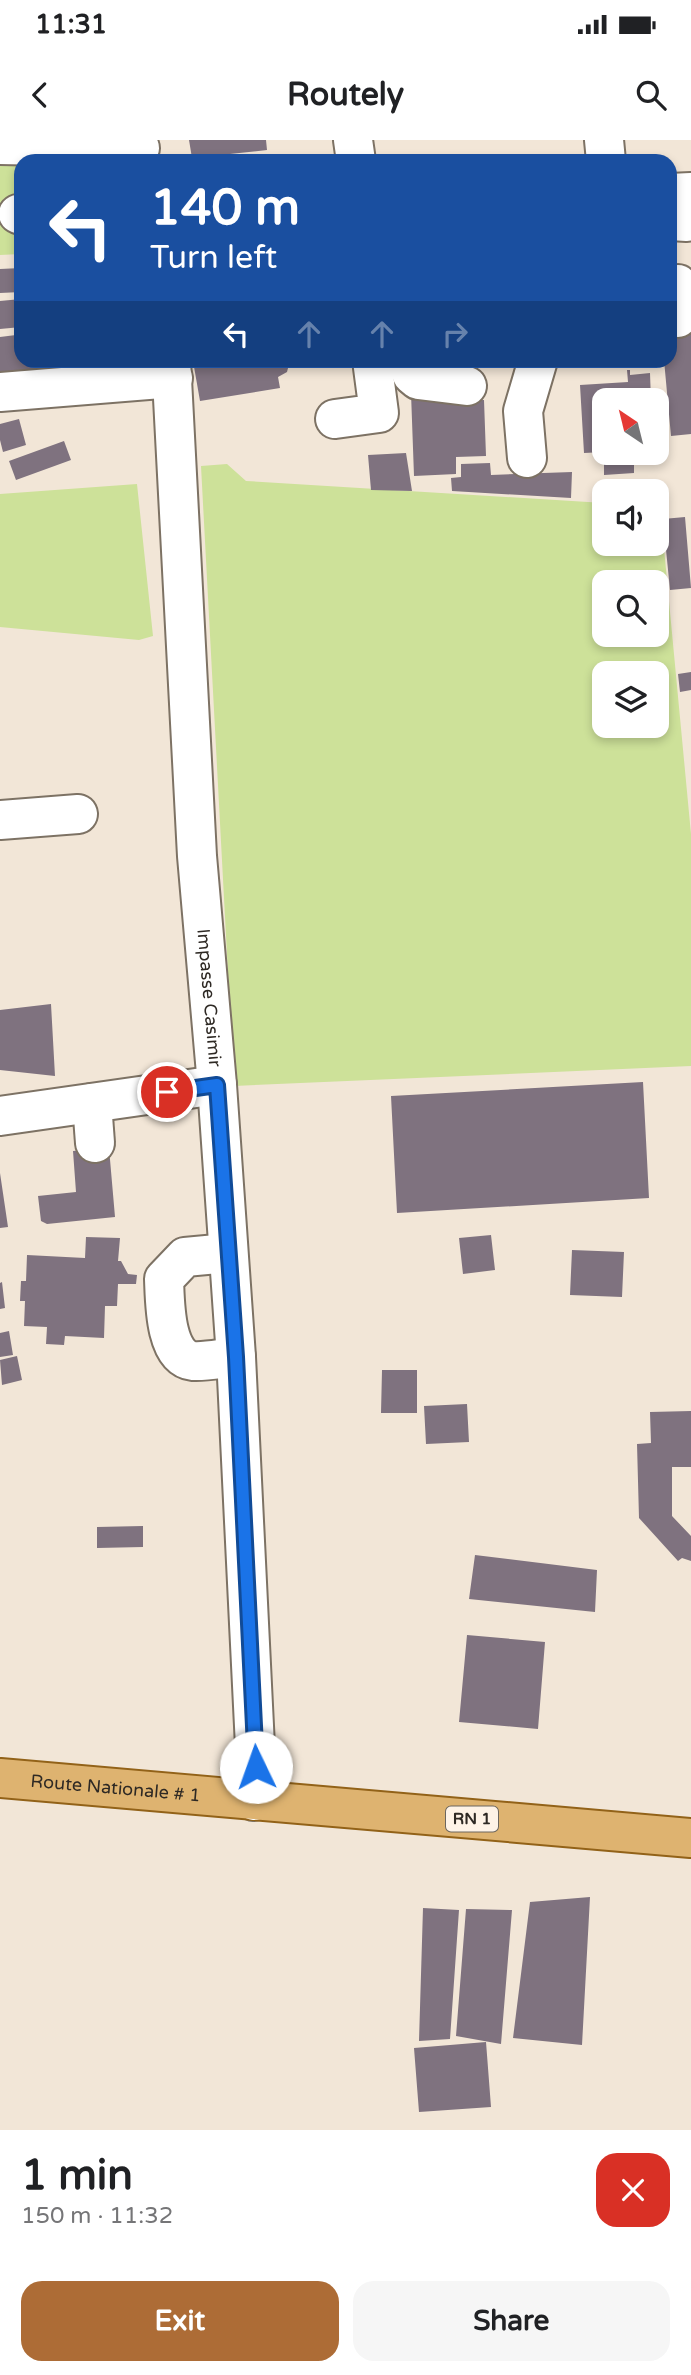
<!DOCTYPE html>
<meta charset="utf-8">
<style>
:root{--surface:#fff;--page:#f6f6f6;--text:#202124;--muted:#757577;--accent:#ad6c36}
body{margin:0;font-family:"Varela Round",sans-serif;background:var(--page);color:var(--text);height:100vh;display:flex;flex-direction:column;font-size:26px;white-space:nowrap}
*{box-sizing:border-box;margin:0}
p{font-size:23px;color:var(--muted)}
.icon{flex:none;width:38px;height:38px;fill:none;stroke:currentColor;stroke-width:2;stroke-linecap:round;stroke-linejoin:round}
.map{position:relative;height:1990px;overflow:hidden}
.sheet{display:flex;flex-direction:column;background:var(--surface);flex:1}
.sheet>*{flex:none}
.top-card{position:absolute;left:14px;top:14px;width:663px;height:214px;border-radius:21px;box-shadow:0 4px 10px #0003;background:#1a4fa0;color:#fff;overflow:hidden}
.needle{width:46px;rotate:325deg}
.tools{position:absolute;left:592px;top:248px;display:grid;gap:14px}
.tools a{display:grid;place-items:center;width:77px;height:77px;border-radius:14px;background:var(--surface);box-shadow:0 4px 10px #0003;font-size:35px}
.pin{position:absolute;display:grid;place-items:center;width:60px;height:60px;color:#fff;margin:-30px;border:4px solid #fff;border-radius:50%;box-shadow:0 2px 7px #0007}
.me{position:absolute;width:77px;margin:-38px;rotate:357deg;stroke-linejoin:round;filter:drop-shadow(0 0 5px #0008)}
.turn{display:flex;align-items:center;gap:24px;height:147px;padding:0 21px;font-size:32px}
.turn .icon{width:91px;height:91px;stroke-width:2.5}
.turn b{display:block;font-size:49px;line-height:60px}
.lanes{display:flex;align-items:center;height:66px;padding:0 21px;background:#0003;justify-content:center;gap:35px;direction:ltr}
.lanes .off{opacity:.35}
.round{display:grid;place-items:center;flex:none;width:74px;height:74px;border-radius:21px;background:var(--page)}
.headline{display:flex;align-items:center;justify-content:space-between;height:119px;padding:0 21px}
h1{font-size:42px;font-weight:700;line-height:52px}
.action{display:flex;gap:14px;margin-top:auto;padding:14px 21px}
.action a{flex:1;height:80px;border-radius:21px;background:var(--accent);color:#fff;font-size:28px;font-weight:700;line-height:80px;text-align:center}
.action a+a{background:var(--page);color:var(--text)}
.status{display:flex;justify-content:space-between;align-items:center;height:49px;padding:0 35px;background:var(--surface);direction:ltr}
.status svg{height:19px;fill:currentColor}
header{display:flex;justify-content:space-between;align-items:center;height:91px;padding:0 21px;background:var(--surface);font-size:32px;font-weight:700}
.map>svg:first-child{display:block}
.green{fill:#cde199;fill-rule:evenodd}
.building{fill:#7f727f}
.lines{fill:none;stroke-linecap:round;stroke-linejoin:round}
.minor-casing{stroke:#7d7264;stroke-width:42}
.major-casing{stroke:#926218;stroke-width:42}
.minor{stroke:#fff;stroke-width:38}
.major{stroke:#deb370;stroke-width:38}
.route-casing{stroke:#114b97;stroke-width:18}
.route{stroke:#1a73e8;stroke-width:12}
.labels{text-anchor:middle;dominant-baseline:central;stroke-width:5;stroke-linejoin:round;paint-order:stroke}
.shield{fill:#fef3e7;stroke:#6c665e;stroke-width:2}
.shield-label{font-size:16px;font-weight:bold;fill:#2e2924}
.street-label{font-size:18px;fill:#2e2924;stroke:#fef3e7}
</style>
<div class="status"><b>11:31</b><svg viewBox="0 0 49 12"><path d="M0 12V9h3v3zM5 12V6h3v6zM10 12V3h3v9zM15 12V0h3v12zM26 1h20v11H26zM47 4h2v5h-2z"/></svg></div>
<header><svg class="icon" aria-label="back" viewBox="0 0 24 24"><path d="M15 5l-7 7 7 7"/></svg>Routely<svg class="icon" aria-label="search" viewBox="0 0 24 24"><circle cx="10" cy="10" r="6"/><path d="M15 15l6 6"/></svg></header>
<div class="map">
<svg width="691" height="1990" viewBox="0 0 691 1990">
<rect width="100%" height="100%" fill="#f2e6d7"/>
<!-- green -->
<path class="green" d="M 0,23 L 21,23 L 21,114 L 0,115 Z
M 227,324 L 246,341 L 604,363 L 604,404 L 656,404 L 656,366 L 660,366 L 691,694 L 691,926 L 234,946 L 201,326 ZM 604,443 L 656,443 L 656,495 L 604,495 ZM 604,534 L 656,534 L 656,586 L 604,586 Z
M 137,344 L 153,496 L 139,500 L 0,487 L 0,354 Z"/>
<!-- building -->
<path class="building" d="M 189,0 L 266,0 L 267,10 L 192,18 Z
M 21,128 L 21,152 L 0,153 L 0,129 Z
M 21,159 L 21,187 L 0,189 L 0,161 Z
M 691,188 L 691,294 L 671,296 L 664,220 L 670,220 L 670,190 Z
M 16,195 L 17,203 L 21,202 L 21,220 L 36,220 L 39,241 L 0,245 L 0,197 Z
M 290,220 L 287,232 L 278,237 L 280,248 L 200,261 L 193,221 Z
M 627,230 L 630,230 L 630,235 L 650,233 L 651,261 L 604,261 L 604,312 L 584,313 L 580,245 L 628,242 Z
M 411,253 L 441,261 L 484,260 L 486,316 L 456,317 L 456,334 L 414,336 Z
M 19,279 L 26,305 L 3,312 L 0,300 L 0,284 Z
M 64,301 L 71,320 L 16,340 L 9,321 Z
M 406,313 L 412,351 L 371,350 L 368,315 Z
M 604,313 L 654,313 L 655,321 L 634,322 L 634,333 L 604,335 Z
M 490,323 L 491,335 L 572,332 L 571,358 L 452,351 L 451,338 L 461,337 L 461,324 Z
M 656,343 L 656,352 L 608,352 L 608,344 Z
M 685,377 L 691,448 L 670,450 L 663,379 Z
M 691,532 L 691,550 L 680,552 L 678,534 Z
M 51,864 L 55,936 L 0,930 L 0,870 Z
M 643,942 L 649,1058 L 397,1073 L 391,956 Z
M 109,1008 L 115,1077 L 47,1084 L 41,1081 L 38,1056 L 76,1052 L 73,1011 Z
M 0,1033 L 8,1087 L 0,1088 Z
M 491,1095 L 495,1130 L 463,1134 L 459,1098 Z
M 86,1097 L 120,1098 L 118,1121 L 121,1121 L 128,1134 L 137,1135 L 136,1144 L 118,1144 L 117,1166 L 105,1166 L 104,1198 L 65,1196 L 64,1205 L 46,1204 L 47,1187 L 24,1186 L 25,1161 L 20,1161 L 21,1141 L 26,1141 L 27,1115 L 85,1118 Z
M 572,1110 L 624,1112 L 622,1157 L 570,1155 Z
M 2,1142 L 5,1168 L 0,1169 L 0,1143 Z
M 9,1191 L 13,1215 L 0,1217 L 0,1193 Z
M 17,1216 L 22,1240 L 2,1245 L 0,1220 Z
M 382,1230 L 417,1230 L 417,1273 L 381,1273 Z
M 467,1264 L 469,1302 L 426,1304 L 424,1266 Z
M 691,1271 L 691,1327 L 672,1327 L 672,1376 L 691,1396 L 691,1421 L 682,1418 L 678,1421 L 639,1378 L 637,1304 L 651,1303 L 650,1272 Z
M 143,1386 L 143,1407 L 97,1408 L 97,1387 Z
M 475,1415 L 597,1430 L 595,1472 L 469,1459 Z
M 467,1495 L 545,1502 L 538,1589 L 459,1582 Z
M 590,1757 L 582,1905 L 513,1898 L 530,1762 Z
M 423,1768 L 459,1770 L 450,1899 L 419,1901 Z
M 466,1769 L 512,1770 L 501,1904 L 456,1896 Z
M 486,1902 L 491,1967 L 419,1972 L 414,1908 Z"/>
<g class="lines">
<!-- minor casing -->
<g class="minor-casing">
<g id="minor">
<path d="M 353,0 L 356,21"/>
<path d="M 604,0 L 606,21"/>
<path d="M 0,5 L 140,8"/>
<path d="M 670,53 L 691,52"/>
<path d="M 18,74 L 21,75"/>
<path d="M 670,81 L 687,82"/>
<path d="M 678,144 L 678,178"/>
<path id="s1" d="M 171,220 L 197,716 L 217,945 L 236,1217 L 256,1627 L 254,1661"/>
<path d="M 406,220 L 412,235 L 418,240 L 467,246"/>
<path d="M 0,252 L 173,238"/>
<path d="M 335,279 L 379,273 L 372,220"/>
<path d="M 527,318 L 523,271 L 538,220"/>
<path d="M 0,680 L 78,674"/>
<path d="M 92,963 L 95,1003"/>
<path d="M 0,976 L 217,945"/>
<path d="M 228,1113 L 185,1117 L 164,1139 C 165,1160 164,1217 193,1221 C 206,1222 223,1218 236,1217"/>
</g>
</g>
<!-- major casing -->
<g class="major-casing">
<g id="major">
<path id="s2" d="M 0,1638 L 691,1698"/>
</g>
</g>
<!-- minor -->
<use href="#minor" class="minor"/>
<!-- major -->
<use href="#major" class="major"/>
</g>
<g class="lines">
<!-- route casing -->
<g class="route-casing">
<path id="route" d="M 167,952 L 217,945 L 236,1217 L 256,1627"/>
</g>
<!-- route -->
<use href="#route" class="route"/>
</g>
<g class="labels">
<!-- shield labels -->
<rect class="shield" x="446" y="1666.5" width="52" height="25" rx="5"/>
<g class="shield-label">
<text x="472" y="1679">RN 1</text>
</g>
<!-- street labels -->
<g class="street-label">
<text stroke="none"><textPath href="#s1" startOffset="639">Impasse Casimir</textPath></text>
<text stroke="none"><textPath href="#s2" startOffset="116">Route Nationale # 1</textPath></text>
</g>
</g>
</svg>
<div class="tools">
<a><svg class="needle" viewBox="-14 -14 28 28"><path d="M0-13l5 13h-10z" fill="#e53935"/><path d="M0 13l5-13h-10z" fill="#757577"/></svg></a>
<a><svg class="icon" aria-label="sound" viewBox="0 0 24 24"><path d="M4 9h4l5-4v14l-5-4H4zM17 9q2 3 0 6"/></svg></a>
<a><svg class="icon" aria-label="search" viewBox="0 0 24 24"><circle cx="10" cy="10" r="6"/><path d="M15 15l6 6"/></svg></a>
<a><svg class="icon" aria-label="layers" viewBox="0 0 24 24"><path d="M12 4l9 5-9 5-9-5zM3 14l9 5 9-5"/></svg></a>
</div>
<div class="pin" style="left:167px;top:952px;background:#d93025"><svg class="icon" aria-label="arrive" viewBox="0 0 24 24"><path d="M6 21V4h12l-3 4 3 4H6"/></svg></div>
<svg class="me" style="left:256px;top:1627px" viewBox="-20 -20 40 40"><circle r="19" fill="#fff"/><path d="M0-13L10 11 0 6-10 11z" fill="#1a73e8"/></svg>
<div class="top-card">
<div class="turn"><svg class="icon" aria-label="left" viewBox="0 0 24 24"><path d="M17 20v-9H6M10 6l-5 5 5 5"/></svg><div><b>140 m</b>Turn left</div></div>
<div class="lanes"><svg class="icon" aria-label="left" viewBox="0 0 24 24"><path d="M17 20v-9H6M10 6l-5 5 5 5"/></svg><svg class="icon off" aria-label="ahead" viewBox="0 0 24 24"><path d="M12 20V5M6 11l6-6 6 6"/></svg><svg class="icon off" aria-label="ahead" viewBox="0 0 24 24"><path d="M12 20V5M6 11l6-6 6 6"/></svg><svg class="icon off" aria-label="right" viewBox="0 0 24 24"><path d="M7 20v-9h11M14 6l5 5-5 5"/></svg></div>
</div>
</div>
<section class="sheet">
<div class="headline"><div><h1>1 min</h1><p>150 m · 11:32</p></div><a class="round" style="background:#d93025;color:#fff"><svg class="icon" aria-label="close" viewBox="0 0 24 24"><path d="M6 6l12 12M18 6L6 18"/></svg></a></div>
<div class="action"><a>Exit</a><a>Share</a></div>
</section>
